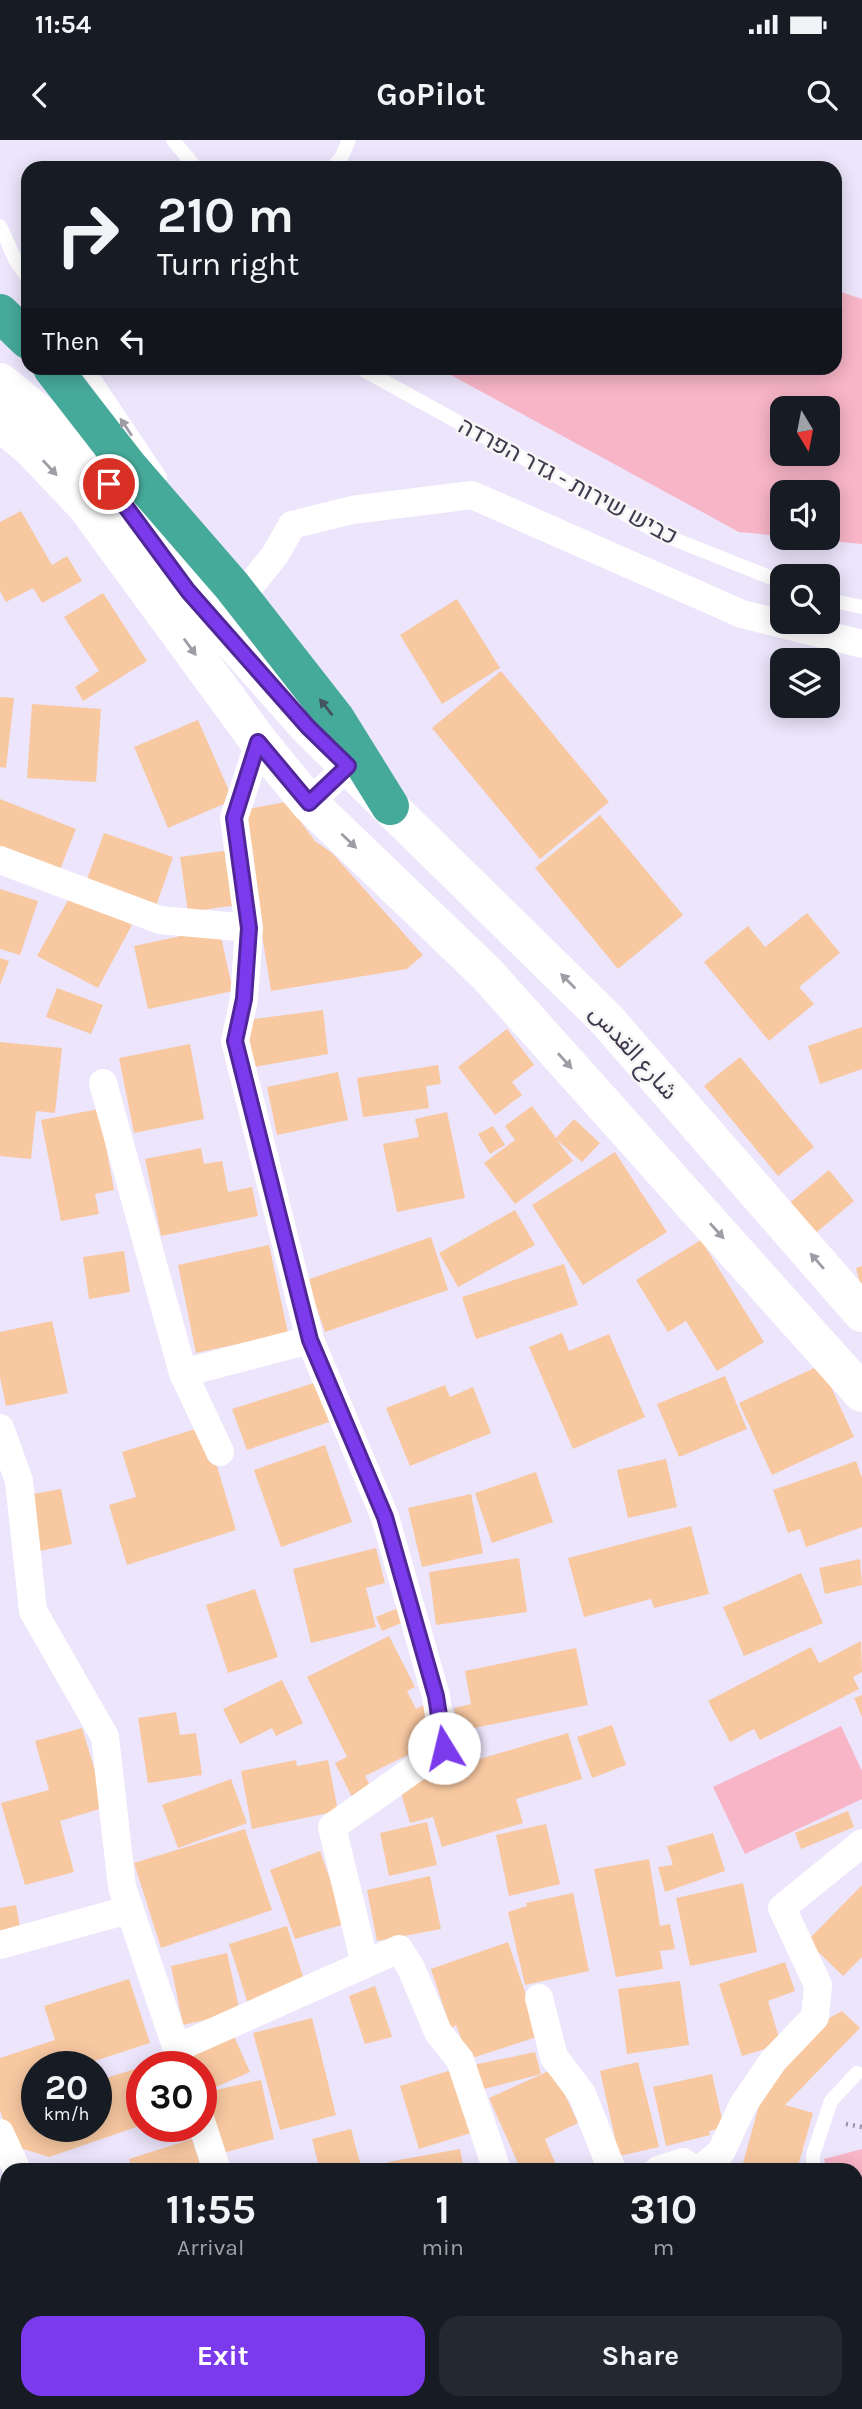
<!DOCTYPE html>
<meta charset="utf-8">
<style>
:root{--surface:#171b24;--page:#242831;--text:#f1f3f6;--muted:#9ea1a6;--accent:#7c3aed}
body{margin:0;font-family:Karla,"Noto Sans Arabic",Heebo,sans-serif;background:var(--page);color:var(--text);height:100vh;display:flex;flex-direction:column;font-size:26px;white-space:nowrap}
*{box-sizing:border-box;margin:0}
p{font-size:23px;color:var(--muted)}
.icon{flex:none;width:38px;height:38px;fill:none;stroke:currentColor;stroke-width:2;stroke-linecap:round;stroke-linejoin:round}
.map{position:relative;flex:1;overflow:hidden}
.drawer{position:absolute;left:0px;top:2023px;width:863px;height:247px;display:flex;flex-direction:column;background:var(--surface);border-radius:21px 21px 0 0;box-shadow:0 4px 18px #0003}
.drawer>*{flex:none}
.top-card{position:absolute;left:21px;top:21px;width:821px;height:214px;border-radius:21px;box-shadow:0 4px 18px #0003;background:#171b24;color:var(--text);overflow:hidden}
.needle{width:46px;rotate:170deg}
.buttons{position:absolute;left:770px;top:256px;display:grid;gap:14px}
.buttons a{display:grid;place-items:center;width:70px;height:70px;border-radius:14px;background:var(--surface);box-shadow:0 4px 18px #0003;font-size:35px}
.speed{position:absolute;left:21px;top:1911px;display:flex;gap:14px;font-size:35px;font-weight:700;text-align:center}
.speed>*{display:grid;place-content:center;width:91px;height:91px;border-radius:50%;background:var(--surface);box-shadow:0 4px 18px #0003;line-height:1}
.speed small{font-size:18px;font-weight:400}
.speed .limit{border:10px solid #d22;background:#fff;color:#111}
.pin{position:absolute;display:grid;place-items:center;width:60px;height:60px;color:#fff;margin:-30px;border:4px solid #fff;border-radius:50%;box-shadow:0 2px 7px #0007}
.me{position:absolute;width:77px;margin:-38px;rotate:351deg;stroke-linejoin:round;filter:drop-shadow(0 0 5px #0008)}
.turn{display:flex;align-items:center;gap:24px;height:147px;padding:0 21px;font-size:32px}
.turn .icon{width:91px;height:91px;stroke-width:2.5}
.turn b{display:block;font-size:49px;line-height:60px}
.then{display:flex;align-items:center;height:66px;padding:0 21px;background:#0003;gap:14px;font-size:26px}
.eta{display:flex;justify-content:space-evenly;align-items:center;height:119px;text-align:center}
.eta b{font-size:42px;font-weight:700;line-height:49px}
.primary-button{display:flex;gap:14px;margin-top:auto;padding:14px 21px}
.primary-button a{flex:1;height:80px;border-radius:21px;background:var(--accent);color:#fff;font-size:28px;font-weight:700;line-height:80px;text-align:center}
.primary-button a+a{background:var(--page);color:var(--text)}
.status{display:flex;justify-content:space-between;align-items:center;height:49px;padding:0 35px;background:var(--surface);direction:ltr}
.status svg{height:19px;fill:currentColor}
header{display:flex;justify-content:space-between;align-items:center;height:91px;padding:0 21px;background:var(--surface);font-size:32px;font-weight:700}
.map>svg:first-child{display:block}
.green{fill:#f7b5c7;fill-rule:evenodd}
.building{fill:#f8c8a1}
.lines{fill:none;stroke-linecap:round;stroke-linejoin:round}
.path{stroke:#9891a6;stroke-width:4.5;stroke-dasharray:2 5;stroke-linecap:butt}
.lane{stroke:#fff;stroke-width:14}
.street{stroke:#fff;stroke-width:28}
.secondary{stroke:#fff;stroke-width:38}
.highway{stroke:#46aa9a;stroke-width:38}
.oneway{fill:#a09ca6}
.oneway2{fill:#425460}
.route-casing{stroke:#51269a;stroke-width:18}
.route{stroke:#7c3aed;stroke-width:12}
.labels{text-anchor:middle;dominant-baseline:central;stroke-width:5;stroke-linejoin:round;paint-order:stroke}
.street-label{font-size:24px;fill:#40384d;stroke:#f6f6f6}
</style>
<div class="status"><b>11:54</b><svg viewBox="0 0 49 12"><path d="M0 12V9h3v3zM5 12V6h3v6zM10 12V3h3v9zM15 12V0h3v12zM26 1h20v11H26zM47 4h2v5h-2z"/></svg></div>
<header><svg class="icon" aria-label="back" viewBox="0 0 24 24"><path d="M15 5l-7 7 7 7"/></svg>GoPilot<svg class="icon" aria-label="search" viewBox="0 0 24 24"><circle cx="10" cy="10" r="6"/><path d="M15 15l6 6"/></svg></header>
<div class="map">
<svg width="862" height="2269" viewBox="0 0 862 2269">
<rect width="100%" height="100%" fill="#ece5fb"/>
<!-- green -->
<path class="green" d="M 835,150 L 862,159 L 862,404 L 791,397 L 828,397 L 828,352 L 782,352 L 782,396 L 739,392 L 438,228 L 835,228 ZM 782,268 L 828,268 L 828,313 L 782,313 Z
M 841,1586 L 862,1631 L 862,1659 L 745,1714 L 713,1647 Z
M 862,2009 L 862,2084 L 856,2086 L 856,2030 L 827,2030 L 824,2019 Z"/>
<!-- building -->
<path class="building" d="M 21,371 L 52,425 L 67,416 L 82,441 L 42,463 L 33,448 L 6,462 L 0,451 L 0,382 Z
M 103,453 L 147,521 L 83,561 L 75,547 L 99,531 L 64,477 Z
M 457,459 L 500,528 L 442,564 L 400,495 Z
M 501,531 L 609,662 L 540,719 L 432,588 Z
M 0,557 L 14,558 L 6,628 L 0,627 Z
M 32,564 L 101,569 L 96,642 L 27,638 Z
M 198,580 L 233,660 L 168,688 L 134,607 Z
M 0,659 L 76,689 L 60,730 L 0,706 Z
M 286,662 L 315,701 L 332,713 L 423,815 L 407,829 L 271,851 L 242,670 Z
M 600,675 L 683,775 L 618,829 L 535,728 Z
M 104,693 L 173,717 L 156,766 L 86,742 Z
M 230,710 L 237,765 L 188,772 L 180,717 Z
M 0,749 L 38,761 L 20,815 L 0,809 Z
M 72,753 L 132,785 L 98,848 L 37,816 Z
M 807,773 L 840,813 L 799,847 L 814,864 L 769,901 L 704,822 L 748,786 L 765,807 Z
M 219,788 L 233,851 L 148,869 L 134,806 Z
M 0,818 L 9,821 L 0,845 Z
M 57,848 L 103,865 L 91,894 L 46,877 Z
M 323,870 L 328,914 L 254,927 L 246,880 Z
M 862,887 L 862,929 L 820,944 L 808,906 Z
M 507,889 L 534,925 L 512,942 L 522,955 L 495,975 L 458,927 Z
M 0,902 L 62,908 L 55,973 L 36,971 L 31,1019 L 0,1016 Z
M 190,904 L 204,979 L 134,993 L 119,918 Z
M 740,917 L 814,1007 L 778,1036 L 704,946 Z
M 438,925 L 441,944 L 426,946 L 429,968 L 363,977 L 357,938 Z
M 338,932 L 348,980 L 277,995 L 267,947 Z
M 532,966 L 556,998 L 574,979 L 600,1003 L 582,1022 L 556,999 L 573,1021 L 515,1064 L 484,1023 L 515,1000 L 505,986 Z
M 99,969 L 114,1050 L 95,1054 L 99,1074 L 61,1081 L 41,980 Z
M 447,972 L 465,1058 L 397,1072 L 383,1004 L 419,997 L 415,979 Z
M 493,986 L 505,1005 L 490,1014 L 478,994 Z
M 201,1008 L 204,1024 L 222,1021 L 228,1052 L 252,1047 L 258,1076 L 161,1096 L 145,1019 Z
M 615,1012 L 667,1092 L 583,1145 L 532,1065 Z
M 829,1030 L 854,1061 L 812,1096 L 787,1065 Z
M 515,1070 L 535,1105 L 458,1147 L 439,1113 Z
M 431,1097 L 448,1150 L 325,1192 L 307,1140 Z
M 701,1100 L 764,1202 L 717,1231 L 686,1181 L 668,1192 L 636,1140 Z
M 269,1105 L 288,1193 L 196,1213 L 178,1125 Z
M 124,1111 L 130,1152 L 89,1159 L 83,1117 Z
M 564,1124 L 578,1165 L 476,1199 L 462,1157 Z
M 862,1126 L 862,1147 L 861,1147 L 856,1128 Z
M 52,1181 L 68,1253 L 6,1266 L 0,1237 L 0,1192 Z
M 562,1193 L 569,1211 L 609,1194 L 645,1277 L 573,1309 L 529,1207 Z
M 821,1225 L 854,1297 L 772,1335 L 739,1263 Z
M 725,1236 L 747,1289 L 679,1317 L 657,1264 Z
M 317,1242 L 329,1282 L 247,1310 L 232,1269 Z
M 445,1245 L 450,1257 L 473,1247 L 491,1293 L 410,1326 L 386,1268 Z
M 205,1286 L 236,1390 L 127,1425 L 109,1365 L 136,1357 L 122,1312 Z
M 325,1305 L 352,1382 L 281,1407 L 254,1330 Z
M 666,1319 L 677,1367 L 628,1378 L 617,1330 Z
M 856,1321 L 862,1338 L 862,1387 L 806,1407 L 800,1389 L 788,1393 L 773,1350 Z
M 536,1332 L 553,1382 L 492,1403 L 475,1353 Z
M 61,1349 L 72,1404 L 40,1411 L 28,1355 Z
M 471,1354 L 483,1413 L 422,1427 L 408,1368 Z
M 691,1386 L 709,1454 L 654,1468 L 651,1459 L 584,1477 L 568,1418 Z
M 376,1408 L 385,1443 L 366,1448 L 376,1487 L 311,1503 L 293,1429 Z
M 519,1418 L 527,1472 L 436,1485 L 429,1432 Z
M 860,1419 L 862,1445 L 825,1454 L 819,1428 Z
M 801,1433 L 823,1483 L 744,1516 L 723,1467 Z
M 255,1449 L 278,1517 L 228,1533 L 206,1465 Z
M 401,1467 L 406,1481 L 382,1491 L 376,1477 Z
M 389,1496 L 415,1547 L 407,1551 L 416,1569 L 426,1564 L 436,1583 L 418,1591 L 426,1606 L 365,1636 L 373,1651 L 354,1661 L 335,1623 L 347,1617 L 307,1537 Z
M 861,1501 L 862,1532 L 853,1537 L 859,1549 L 760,1600 L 754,1589 L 730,1602 L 708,1561 L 811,1507 L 819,1523 Z
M 576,1508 L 588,1565 L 459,1591 L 454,1568 L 471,1564 L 465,1531 Z
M 282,1540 L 303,1583 L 276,1596 L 272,1588 L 240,1604 L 223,1569 Z
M 862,1555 L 862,1577 L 854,1558 Z
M 176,1572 L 180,1595 L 196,1593 L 202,1635 L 148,1643 L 138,1578 Z
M 612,1585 L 626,1625 L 592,1638 L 577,1597 Z
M 82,1588 L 106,1667 L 60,1681 L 74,1732 L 25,1745 L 1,1663 L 49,1650 L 35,1601 Z
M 568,1593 L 582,1639 L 516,1659 L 523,1683 L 442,1707 L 433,1677 L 410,1683 L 398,1643 Z
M 296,1620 L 297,1626 L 328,1620 L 338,1671 L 252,1689 L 241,1631 Z
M 231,1639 L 247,1683 L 178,1708 L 162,1665 Z
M 848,1671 L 854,1687 L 801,1709 L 795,1693 Z
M 427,1682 L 437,1725 L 389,1736 L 380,1693 Z
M 546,1684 L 560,1744 L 509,1756 L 496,1695 Z
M 245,1689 L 272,1770 L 161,1808 L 134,1723 Z
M 713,1693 L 725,1731 L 665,1752 L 658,1727 L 673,1725 L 667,1706 Z
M 320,1711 L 332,1745 L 351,1782 L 295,1799 L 270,1730 Z
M 649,1719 L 660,1786 L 670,1784 L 675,1809 L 660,1811 L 663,1829 L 616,1837 L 594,1729 Z
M 430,1736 L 441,1789 L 377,1801 L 367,1750 Z
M 743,1743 L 757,1812 L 690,1826 L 676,1758 Z
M 862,1745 L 862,1817 L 843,1836 L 807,1801 Z
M 573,1753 L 589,1831 L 525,1845 L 508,1772 L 527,1766 L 526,1763 Z
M 16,1765 L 20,1787 L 0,1791 L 0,1768 Z
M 287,1786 L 306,1846 L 248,1864 L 229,1804 Z
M 508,1802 L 540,1896 L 469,1919 L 456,1885 L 451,1889 L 431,1829 Z
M 227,1813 L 240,1872 L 183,1885 L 171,1826 Z
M 785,1822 L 795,1851 L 768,1861 L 781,1904 L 742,1916 L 719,1844 Z
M 129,1839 L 150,1903 L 76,1927 L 37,1927 L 37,1986 L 96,1986 L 96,1941 L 142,1927 L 142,1985 L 49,2017 L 11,2005 L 0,1970 L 0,1918 L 55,1900 L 44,1866 Z
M 680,1841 L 689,1905 L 627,1914 L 618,1849 Z
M 375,1846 L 392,1897 L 365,1904 L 349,1856 Z
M 842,1871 L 860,1888 L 785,1965 L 813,1973 L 797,2030 L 737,2030 L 742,2027 L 766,1940 L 822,1882 Z
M 312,1878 L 336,1975 L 280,1990 L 253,1893 Z
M 232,1892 L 250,1932 L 202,1953 L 201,1927 L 191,1927 L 185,1913 Z
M 535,1912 L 541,1934 L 480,1950 L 473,1925 Z
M 173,1917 L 176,1927 L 145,1927 L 144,1926 Z
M 638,1922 L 659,2007 L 619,2016 L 600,1931 Z
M 458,1928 L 477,1991 L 419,2009 L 400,1946 Z
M 553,1929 L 578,1983 L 545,1999 L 558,2030 L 521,2030 L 489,1958 Z
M 712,1934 L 724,1988 L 709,1991 L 710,1995 L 666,2006 L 653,1947 Z
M 261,1940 L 274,1999 L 223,2013 L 207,1952 Z
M 351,1989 L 362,2030 L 320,2030 L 312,1999 Z
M 192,1999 L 202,2030 L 133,2030 L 129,2019 Z
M 460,2009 L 464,2030 L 389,2030 L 388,2022 Z
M 7,2139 L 7,2190 L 0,2193 L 0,2142 Z
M 862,2162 L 862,2200 L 860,2200 L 859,2193 L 856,2196 L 856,2163 Z
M 149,2263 L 166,2263 L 169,2269 L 134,2269 Z
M 191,2263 L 266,2263 L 268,2269 L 194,2269 Z
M 402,2263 L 405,2263 L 408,2269 L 386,2269 Z
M 426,2263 L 632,2263 L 634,2269 L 428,2269 Z
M 638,2263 L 708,2263 L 708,2264 L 688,2269 L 640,2269 Z"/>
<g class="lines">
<!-- path -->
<path class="path" d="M 846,1984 L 862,1987
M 856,2106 L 862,2105"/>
<!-- lane -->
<path class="lane" d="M 173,0 L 196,28
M 332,28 L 341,18 L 349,0
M 0,86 L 16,121 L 28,138
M 87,228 L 160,337
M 360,228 L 661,394 L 782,442
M 828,460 L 862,467
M 813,2030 L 813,2015 L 831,1961 L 857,1933
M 856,2133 L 862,2142"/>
<!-- street -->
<path class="street" d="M 241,457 L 275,415 L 292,385 L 352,370 L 472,355 L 742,474 L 862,504
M 259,602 L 234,678 L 249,788 L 244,859 L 235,901 L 310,1200 L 385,1377 L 436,1556 L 444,1608 L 332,1687 L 365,1824
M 309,663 L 348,626
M 0,720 L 160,780 L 249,788
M 103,943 L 183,1233 L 220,1312
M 183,1233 L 310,1200
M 0,1288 L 19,1341 L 33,1471 L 105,1597 L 122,1747 L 183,1927
M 0,1805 L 128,1770
M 539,1858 L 554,1917 L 582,1954 L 612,2030
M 177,1908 L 399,1809 L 411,1828 L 438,1892 L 460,1920 L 497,2030
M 201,1981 L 217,2030
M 0,1993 L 17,2030
M 658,2030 L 683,2022 L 694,2030
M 699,2030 L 721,2012 L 743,1965 L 773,1921 L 815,1877 L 818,1845 L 782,1768 L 862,1703
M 295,2263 L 297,2269"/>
<!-- secondary -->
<path class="secondary" d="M 0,242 L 55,287 L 109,344 L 188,451 L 308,587 L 606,879 L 862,1173
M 0,282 L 32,309 L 86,366 L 259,602 L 309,663 L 487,834 L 862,1253
M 856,2251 L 862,2251
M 742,2269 L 766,2263"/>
<!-- highway -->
<path class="highway" d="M 0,173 L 28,200
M 52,228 L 128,326 L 232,446 L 336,579 L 390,666"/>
</g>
<!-- one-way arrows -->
<defs><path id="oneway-solid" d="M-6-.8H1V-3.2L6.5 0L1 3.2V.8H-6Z" transform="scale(1.75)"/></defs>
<g class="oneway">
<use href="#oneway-solid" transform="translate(126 287) rotate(-124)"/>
<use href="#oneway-solid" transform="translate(50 328) rotate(47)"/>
<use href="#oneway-solid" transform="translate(190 507) rotate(54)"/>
<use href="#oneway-solid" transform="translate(349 701) rotate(44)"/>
<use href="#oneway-solid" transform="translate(568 841) rotate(-135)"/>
<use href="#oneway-solid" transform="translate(565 921) rotate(48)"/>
<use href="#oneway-solid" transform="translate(717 1091) rotate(48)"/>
<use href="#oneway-solid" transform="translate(817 1121) rotate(-131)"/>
</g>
<use class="oneway2" href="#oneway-solid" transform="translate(326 567) rotate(-128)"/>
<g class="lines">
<!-- route casing -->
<g class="route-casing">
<path id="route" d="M 109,344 L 188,451 L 308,587 L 348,626 L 309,663 L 258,602 L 234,678 L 249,788 L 244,859 L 235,901 L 310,1200 L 385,1377 L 436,1556 L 444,1608"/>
</g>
<!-- route -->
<use href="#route" class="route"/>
</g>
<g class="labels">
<!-- street labels -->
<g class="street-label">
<text transform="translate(568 341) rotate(28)">כביש שירות - גדר הפרדה</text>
<text transform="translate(634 912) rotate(48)">شارع القدس</text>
</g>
</g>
</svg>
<div class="buttons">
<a><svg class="needle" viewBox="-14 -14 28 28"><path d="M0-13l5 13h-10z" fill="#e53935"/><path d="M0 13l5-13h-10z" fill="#9ea1a6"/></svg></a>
<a><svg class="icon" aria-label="sound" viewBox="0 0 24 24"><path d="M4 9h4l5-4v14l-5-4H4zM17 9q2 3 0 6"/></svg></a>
<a><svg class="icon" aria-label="search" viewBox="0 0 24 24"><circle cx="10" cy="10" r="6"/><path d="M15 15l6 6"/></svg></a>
<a><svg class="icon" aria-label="layers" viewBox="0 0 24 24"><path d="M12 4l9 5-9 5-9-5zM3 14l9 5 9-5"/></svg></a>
</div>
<div class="speed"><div>20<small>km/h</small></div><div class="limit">30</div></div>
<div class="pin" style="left:109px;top:344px;background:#d93025"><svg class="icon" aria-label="arrive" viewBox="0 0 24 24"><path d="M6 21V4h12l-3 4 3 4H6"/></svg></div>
<svg class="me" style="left:444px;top:1608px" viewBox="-20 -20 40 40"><circle r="19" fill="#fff"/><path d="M0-13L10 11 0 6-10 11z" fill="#7c3aed"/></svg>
<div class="top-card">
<div class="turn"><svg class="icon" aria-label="right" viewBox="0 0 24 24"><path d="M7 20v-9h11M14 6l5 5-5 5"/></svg><div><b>210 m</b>Turn right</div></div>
<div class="then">Then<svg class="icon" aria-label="left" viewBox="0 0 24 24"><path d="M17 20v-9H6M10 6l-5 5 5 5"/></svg></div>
</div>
<section class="drawer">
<div class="eta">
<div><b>11:55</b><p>Arrival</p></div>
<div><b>1</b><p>min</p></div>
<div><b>310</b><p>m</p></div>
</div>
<div class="primary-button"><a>Exit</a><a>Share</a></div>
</section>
</div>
